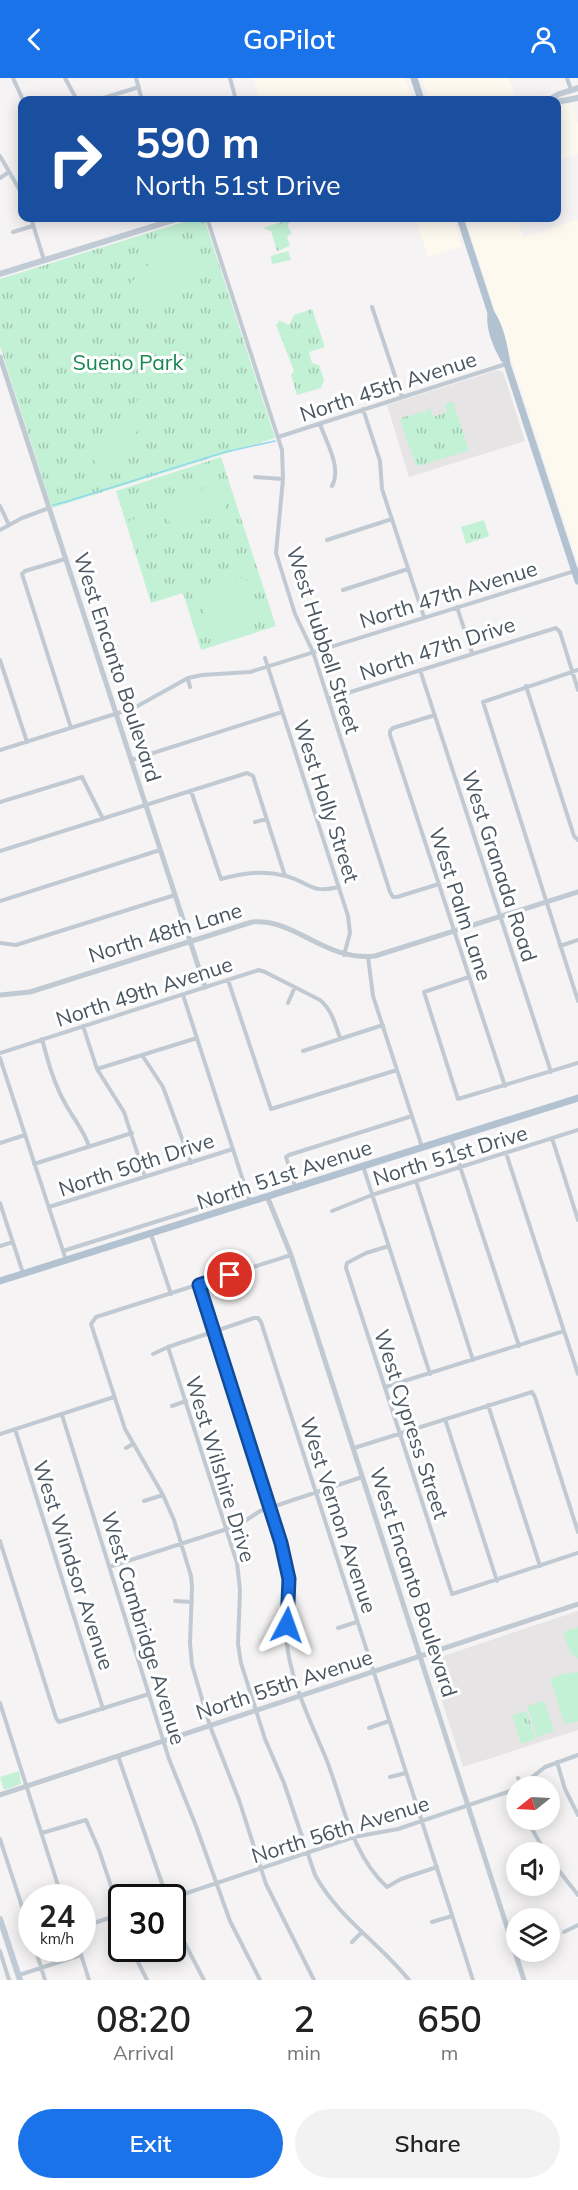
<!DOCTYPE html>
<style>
:root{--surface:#fff;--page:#f2f2f2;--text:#222;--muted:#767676;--accent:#1a73e8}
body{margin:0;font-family:Mulish,sans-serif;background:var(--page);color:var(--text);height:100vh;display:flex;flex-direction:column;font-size:22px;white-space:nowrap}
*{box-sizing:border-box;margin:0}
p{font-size:20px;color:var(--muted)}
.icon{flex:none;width:33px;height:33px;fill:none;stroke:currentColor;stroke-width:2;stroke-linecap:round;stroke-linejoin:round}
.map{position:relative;height:1902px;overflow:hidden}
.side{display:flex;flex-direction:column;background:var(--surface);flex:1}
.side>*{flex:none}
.banner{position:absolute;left:18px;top:18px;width:543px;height:126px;border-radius:12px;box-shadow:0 3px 15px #0003;background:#1a4fa0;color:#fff;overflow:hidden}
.needle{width:39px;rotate:252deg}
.tools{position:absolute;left:506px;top:1698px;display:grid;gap:12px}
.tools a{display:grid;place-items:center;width:54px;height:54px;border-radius:50%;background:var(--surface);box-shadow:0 3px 15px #0003;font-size:30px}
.speed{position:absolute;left:18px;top:1806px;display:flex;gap:12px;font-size:30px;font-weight:700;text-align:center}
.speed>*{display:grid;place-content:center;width:78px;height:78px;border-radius:50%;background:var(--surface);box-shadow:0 3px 15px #0003;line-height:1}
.speed small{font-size:15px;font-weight:400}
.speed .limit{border:3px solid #111;border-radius:9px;background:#fff;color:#111}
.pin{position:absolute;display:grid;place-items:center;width:51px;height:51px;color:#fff;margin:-26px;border:3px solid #fff;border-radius:50%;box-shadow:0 2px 6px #0007}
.me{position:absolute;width:66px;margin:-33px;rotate:4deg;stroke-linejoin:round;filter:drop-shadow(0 0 4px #0008)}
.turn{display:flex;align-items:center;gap:21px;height:126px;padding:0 18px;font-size:27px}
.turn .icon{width:78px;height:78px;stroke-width:2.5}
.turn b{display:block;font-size:42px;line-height:51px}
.eta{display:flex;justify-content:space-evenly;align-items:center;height:102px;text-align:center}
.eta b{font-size:36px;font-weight:600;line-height:42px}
.primary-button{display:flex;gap:12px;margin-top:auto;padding:12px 18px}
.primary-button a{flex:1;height:69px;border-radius:36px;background:var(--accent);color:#fff;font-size:24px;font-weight:600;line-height:69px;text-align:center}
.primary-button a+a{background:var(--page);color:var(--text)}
header{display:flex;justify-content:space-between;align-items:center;height:78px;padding:0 18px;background:var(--accent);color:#fff;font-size:27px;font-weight:600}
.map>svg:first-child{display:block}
.commercial{fill:#fdf9ef}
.education{fill:#e6e4e5}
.grass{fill:url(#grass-tufts)}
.pitch{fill:#c3f1d5}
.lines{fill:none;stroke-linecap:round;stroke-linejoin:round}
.stream{stroke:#90daee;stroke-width:1.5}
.minor{stroke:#c1cad2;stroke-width:4}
.tertiary{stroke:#c1cad2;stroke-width:5}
.secondary{stroke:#c1cbd6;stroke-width:6}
.primary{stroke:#b3c2d1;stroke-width:7}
.route-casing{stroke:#114b97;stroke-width:15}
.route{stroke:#1a73e8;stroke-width:10}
.labels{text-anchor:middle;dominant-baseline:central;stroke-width:6;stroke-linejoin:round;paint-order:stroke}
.park-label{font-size:21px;fill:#17864f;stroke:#fff}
.street-label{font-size:21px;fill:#4a5661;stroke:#fff}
</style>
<header><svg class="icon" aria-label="back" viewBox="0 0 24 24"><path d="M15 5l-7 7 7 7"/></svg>GoPilot<svg class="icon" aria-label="person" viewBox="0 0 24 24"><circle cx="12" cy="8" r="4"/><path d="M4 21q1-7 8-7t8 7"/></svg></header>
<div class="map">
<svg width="578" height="1902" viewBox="0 0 578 1902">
<defs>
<pattern id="grass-tufts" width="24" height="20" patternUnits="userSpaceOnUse" patternTransform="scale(1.5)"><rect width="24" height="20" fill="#c3f1d5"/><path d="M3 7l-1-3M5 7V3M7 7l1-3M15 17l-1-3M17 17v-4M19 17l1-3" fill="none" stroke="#a0c6b0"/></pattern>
</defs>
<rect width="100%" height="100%" fill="#f5f3f3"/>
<!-- commercial -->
<path class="commercial" d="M 253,0 L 405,0 L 412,22 L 260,22 Z
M 421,0 L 509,0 L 516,22 L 429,22 Z
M 571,25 L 578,46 L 578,76 L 557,82 L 557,29 Z
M 415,140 L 453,140 L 462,169 L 428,179 Z
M 465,140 L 516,140 L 523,159 L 578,141 L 578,485 Z"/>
<!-- education -->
<path class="education" d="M 498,292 L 503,294 L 525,363 L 409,399 L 387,327 Z
M 578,1533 L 578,1652 L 463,1689 L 430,1585 L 431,1582 Z"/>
<!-- grass -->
<path class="grass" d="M 196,140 L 204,140 L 275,360 L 52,430 L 0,268 L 0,201 Z
M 288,142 L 289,146 L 287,147 L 292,155 L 287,159 L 290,168 L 277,173 L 271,153 L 263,150 Z
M 288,173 L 291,182 L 272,186 L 271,178 Z
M 312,231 L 325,269 L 309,274 L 312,285 L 319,287 L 324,302 L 321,310 L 297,317 L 291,297 L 294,293 L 276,247 L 279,244 L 278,242 L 289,247 L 294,237 Z
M 453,324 L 469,372 L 419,388 L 416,387 L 400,342 L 406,337 L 408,339 L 423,333 L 424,336 L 427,335 L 426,332 L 430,330 L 433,339 L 447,334 L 445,326 Z
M 221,379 L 276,548 L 201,572 L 183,515 L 151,525 L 116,413 Z
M 484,442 L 489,458 L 466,466 L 461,449 Z
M 526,1633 L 536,1661 L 521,1666 L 512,1637 Z
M 19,1693 L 21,1706 L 4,1712 L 0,1699 Z"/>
<!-- pitch -->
<path class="pitch" d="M 170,164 L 201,193 L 158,238 L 127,209 Z
M 141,318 L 148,324 L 136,337 L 130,331 Z
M 127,334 L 133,340 L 128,347 L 134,341 L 142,348 L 131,360 L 115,347 Z
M 106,356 L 110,356 L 130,375 L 128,381 L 118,391 L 103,391 L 93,382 L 89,375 Z
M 161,406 L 164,415 L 140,423 L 137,414 Z
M 218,406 L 227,434 L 172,452 L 163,424 Z
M 142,424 L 145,434 L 131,438 L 128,428 Z
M 145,437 C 151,441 153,449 152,455 L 137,461 L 134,460 L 129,443 Z
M 155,459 C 160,466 164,471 161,480 L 148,484 L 139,474 L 137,467 L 138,464 Z
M 245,499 C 259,541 254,547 213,560 L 197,514 Z
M 578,1549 L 578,1581 L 570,1574 L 563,1554 Z
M 578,1594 L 578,1643 L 567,1646 L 564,1645 L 550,1601 L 563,1596 Z
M 544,1623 L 554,1653 L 537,1659 L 527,1628 Z"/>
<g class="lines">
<!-- stream -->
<path class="stream" d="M 53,427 L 65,424 L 225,374 L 275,363"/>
<!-- minor -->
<path class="minor" d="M 13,0 L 23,22
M 65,0 L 77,22
M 136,0 L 142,22
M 230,0 L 236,22
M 567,0 L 571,12
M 97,22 L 139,9
M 0,78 L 22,116
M 0,100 L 9,94
M 31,140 L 44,182
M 207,140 L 282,372 L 283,401 L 276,475 L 295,536 L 313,574 L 390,814 L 393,819 L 397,819 L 439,806
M 13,154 L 33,148
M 372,229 L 402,319
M 363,331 L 380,383 L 382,411 L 424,539
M 320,346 C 326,364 342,389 332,408
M 278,359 L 506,286
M 255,399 L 283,401
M 0,428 L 9,447
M 0,452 L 22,440 L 49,430
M 327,462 L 392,441
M 65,481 L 25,493 L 22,496 L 71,650
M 343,512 L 408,491
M 457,529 L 472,575
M 265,580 L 348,838 L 350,855 L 344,877
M 0,582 L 27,664
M 420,592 L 551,994
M 578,592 L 483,624 L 578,923
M 188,600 L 190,609
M 526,608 L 574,758 L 578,762
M 328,621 L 556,550 L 560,554 L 578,612
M 435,637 L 393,650 L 390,653 L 390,657 L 505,1008
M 0,672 L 134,630 L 188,600 L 202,597 L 250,594 L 578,492
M 131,682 L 282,634
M 191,713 L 221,801 C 243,795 263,792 286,798 C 311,805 310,816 339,809
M 0,724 L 82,699 L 103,741
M 255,744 L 267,741
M 0,773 L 247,695 L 253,698 L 285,798
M 0,823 L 160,772
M 0,865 L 16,867 L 175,817
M 560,868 L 578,862
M 368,879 L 373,918 L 422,1069
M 469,899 L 424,914 L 458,1021 L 578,985
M 228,902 L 271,1031 L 397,992
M 183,917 L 250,1124
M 288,925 L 295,909
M 83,948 L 97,991 L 124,1034 L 145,1099
M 42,961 C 48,984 54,1006 66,1027 C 74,1041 84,1053 89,1068
M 303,973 L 383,947
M 0,975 L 259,892 L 265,894 L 320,922 C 332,932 335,946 340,960
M 142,977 L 163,1009 L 191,1085
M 0,980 L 66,1182
M 97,991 L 197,960
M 552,1060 L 578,1142
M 451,1061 L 519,1268
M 0,1065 L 25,1057
M 506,1075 L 578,1296
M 34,1086 L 132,1055
M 363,1088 L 430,1296
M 416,1103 L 473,1282
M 295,1108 L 286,1079 L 289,1077 L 412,1038
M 0,1125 L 23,1195
M 49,1129 L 233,1071
M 332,1133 L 372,1117 L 578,1052
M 151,1156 L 171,1216
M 0,1168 L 13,1164
M 389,1168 L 366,1175 L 347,1185 L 346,1190 L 452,1516 L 578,1475
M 63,1173 L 247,1115
M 291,1177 L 96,1239 L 91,1246 L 125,1351 L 163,1417 L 174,1442 L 191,1498 L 192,1509 L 190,1565 L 192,1587 L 210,1648 L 239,1722 L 266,1806 L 314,1902
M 199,1207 L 281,1465 C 285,1481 289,1498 289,1515 C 290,1534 284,1554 288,1574 C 294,1609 311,1645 325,1678 C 343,1722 350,1775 387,1809 L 401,1801 L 437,1789
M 168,1269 L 237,1485 L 240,1512 L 238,1566 L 241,1585 L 265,1661 L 284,1705 L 315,1797 C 338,1839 379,1865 409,1902
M 153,1276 L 168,1269 L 254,1240 L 258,1240 L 261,1244 L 473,1902
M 385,1309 L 564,1253
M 488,1327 L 540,1488
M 172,1328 L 186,1323
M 62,1337 L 169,1681 L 196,1748 L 230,1843 L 260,1902
M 445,1341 L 497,1503
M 15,1351 L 103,1631
M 0,1356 L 114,1319
M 126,1370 L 133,1366
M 354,1370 L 532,1314 L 535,1319 L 578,1454
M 144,1423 L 163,1417
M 0,1463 L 56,1640 L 59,1644 L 149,1616
M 109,1489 L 227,1451 L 242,1445 L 260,1433 L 362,1399
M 175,1523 L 192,1524
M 338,1550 L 357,1544
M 0,1625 L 62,1820
M 369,1650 L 389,1643
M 118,1678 L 167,1820
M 557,1684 L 565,1711 L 578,1737
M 390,1699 L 406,1695
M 518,1700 L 523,1708
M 521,1708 L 545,1689 L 578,1677
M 527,1742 L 545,1774
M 42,1755 L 86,1742 L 99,1772 L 122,1841
M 0,1761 L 32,1859
M 549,1780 L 578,1817
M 549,1798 L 558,1792
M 172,1820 L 354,1759 L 398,1751 L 516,1711
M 172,1834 L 181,1858 L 204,1902
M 432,1844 L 452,1838
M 82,1849 L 121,1836
M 564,1854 L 578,1847
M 352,1864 L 362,1854
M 35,1870 L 45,1902
M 79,1870 L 89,1902
M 131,1870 L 147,1902
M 0,1873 L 9,1902
M 19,1897 L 81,1877"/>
<!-- tertiary -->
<path class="tertiary" d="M 0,279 L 205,909
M 0,917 L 30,914 L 252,844 C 296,840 325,884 375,878 L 578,814
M 267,1118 L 291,1177 L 524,1902
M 0,1717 L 578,1526"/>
<!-- secondary -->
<path class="secondary" d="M 549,22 L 559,16 L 578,10
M 556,24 L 578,20
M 0,196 L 180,140
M 0,1841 L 20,1902"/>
<!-- primary -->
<path class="primary" d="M 414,0 L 421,22
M 460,140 L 491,235 C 501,250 504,268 507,286 L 578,503
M 491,235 C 489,251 496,267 504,281
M 0,1203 L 578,1020"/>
</g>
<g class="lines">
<!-- route casing -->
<g class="route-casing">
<path id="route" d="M 230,1197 L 199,1207 L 281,1465 L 289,1501 L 287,1547"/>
</g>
<!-- route -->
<use href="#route" class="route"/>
</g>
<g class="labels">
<!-- park labels -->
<g class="park-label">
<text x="128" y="284">Sueno Park</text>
</g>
<!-- street labels -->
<g class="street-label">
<text transform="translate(388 308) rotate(-18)">North 45th Avenue</text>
<text transform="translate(448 516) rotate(-17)">North 47th Avenue</text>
<text transform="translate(324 562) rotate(72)">West Hubbell Street</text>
<text transform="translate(437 570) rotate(-18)">North 47th Drive</text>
<text transform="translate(118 589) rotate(72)">West Encanto Boulevard</text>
<text transform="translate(327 723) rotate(72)">West Holly Street</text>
<text transform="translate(500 788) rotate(72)">West Granada Road</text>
<text transform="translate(461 826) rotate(72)">West Palm Lane</text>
<text transform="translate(165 854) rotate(-17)">North 48th Lane</text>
<text transform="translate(144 913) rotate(-18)">North 49th Avenue</text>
<text transform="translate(450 1077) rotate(-17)">North 51st Drive</text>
<text transform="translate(136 1086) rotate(-18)">North 50th Drive</text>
<text transform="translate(284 1096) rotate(-18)">North 51st Avenue</text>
<text transform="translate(412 1346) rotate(72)">West Cypress Street</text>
<text transform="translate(221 1391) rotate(73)">West Wilshire Drive</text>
<text transform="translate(339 1437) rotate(72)">West Vernon Avenue</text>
<text transform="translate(74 1487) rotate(72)">West Windsor Avenue</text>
<text transform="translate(414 1504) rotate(72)">West Encanto Boulevard</text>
<text transform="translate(144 1550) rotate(73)">West Cambridge Avenue</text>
<text transform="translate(284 1606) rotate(-18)">North 55th Avenue</text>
<text transform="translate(340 1751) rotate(-17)">North 56th Avenue</text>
</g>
</g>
</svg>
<div class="tools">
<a><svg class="needle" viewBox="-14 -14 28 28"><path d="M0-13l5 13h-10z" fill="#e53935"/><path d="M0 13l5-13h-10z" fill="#767676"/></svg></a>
<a><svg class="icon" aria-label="sound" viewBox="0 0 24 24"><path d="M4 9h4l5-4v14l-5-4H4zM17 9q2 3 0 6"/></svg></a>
<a><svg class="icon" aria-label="layers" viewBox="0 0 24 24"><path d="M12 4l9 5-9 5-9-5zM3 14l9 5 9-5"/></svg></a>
</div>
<div class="speed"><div>24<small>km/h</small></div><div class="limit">30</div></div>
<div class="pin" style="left:230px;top:1197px;background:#d93025"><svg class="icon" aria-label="arrive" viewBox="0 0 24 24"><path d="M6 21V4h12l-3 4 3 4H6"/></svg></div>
<svg class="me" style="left:287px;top:1547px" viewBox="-20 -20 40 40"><path d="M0-17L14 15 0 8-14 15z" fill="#1a73e8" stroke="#fff" stroke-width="4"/></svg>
<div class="banner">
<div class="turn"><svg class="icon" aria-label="right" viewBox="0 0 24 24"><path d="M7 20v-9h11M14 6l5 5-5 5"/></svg><div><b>590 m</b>North 51st Drive</div></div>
</div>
</div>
<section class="side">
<div class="eta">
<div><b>08:20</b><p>Arrival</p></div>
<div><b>2</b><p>min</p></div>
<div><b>650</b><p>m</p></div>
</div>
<div class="primary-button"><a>Exit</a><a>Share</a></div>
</section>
